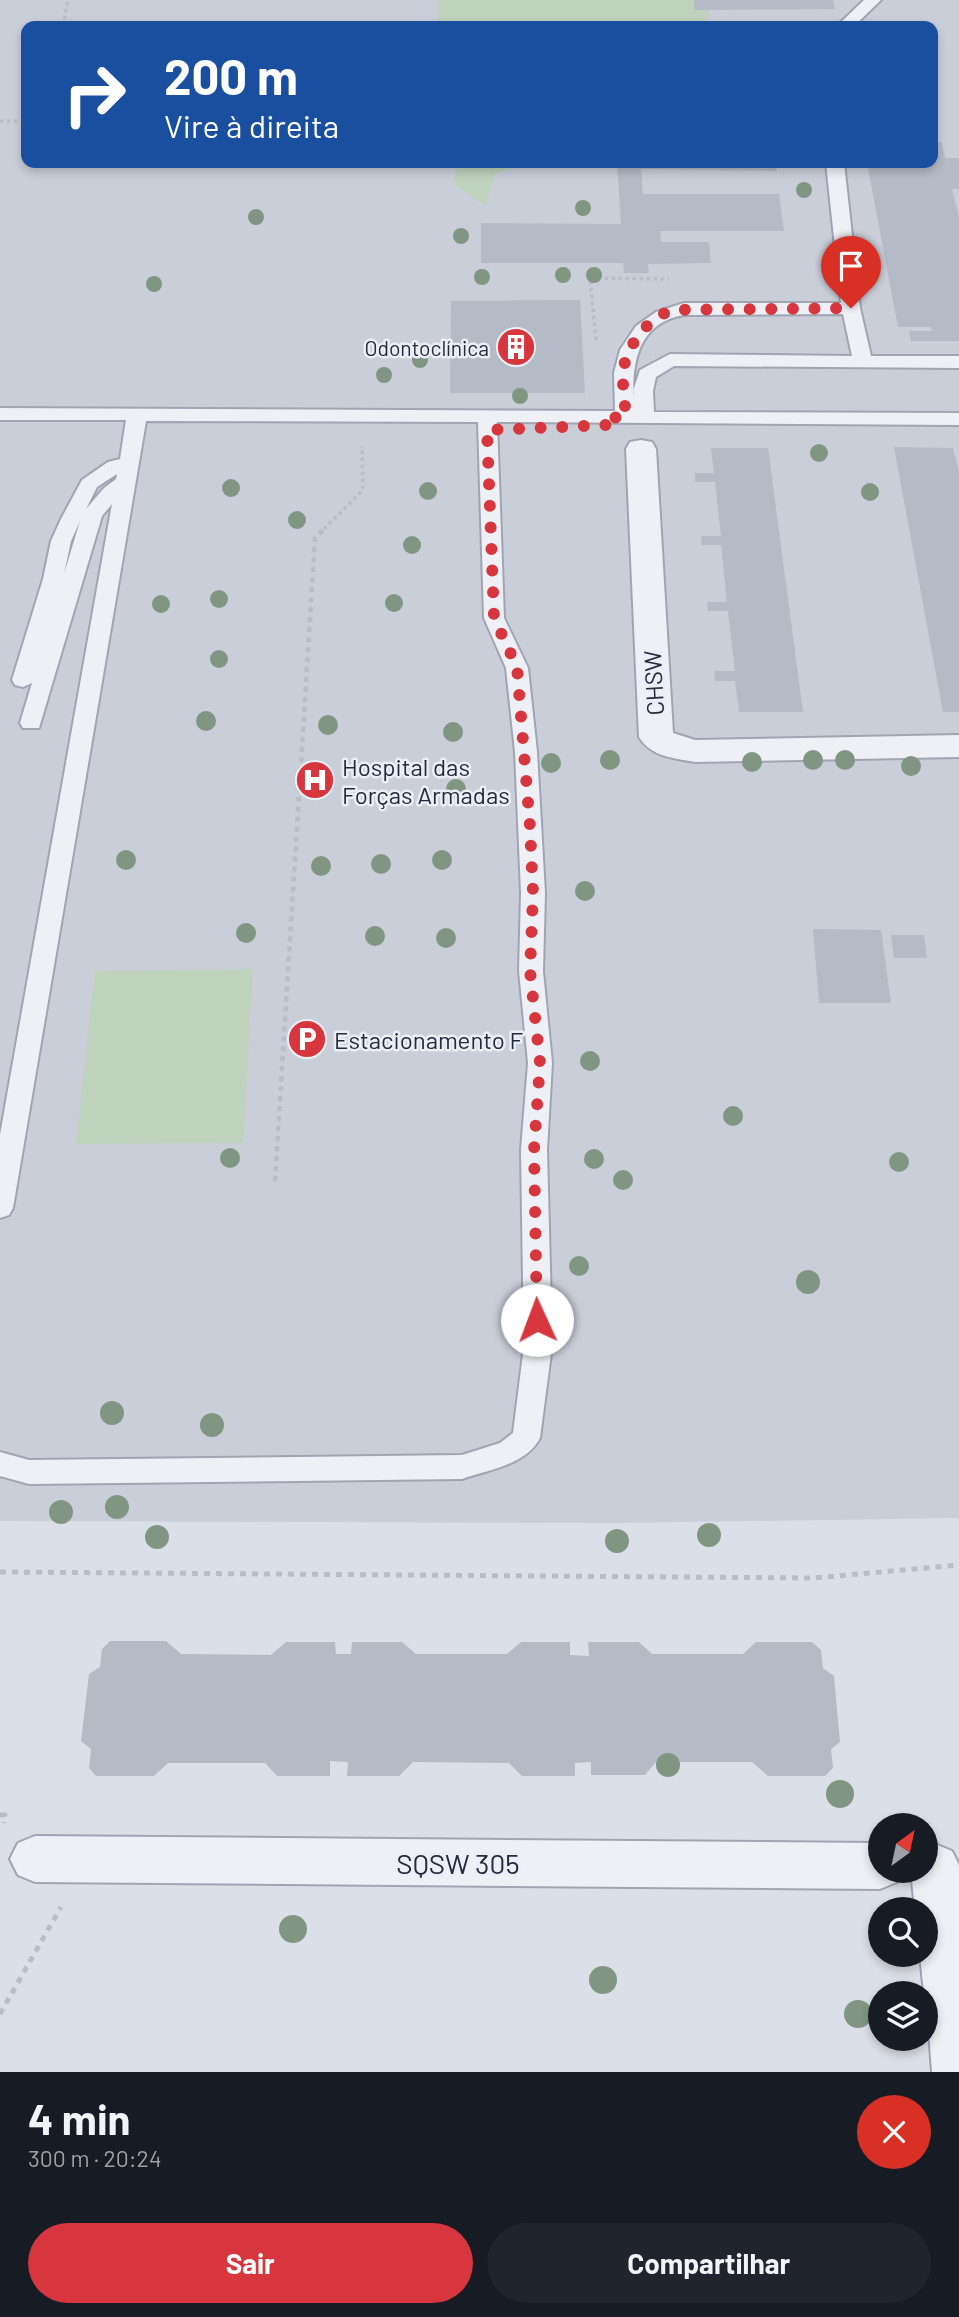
<!DOCTYPE html>
<html lang="pt">
<meta charset="utf-8">
<style>
:root{--surface:#171b24;--page:#20242c;--text:#f1f3f6;--muted:#9ea1a6;--accent:#d7363f}
body{margin:0;font-family:Barlow,sans-serif;background:var(--page);color:var(--text);height:100vh;display:flex;flex-direction:column;font-size:26px;white-space:nowrap}
*{box-sizing:border-box;margin:0}
p{font-size:23px;color:var(--muted)}
.icon{flex:none;width:38px;height:38px;fill:none;stroke:currentColor;stroke-width:2;stroke-linecap:round;stroke-linejoin:round}
.map{position:relative;height:2072px;overflow:hidden}
.side{display:flex;flex-direction:column;background:var(--surface);flex:1}
.side>*{flex:none}
.banner{position:absolute;left:21px;top:21px;width:917px;height:147px;border-radius:14px;box-shadow:0 4px 10px #0003;background:#1a4fa0;color:#fff;overflow:hidden}
.needle{width:46px;rotate:33deg}
.tools{position:absolute;left:868px;top:1813px;display:grid;gap:14px}
.tools a{display:grid;place-items:center;width:70px;height:70px;border-radius:50%;background:var(--surface);box-shadow:0 4px 10px #0003;font-size:35px}
.pin{position:absolute;display:grid;place-items:center;width:60px;height:60px;color:#fff;margin:-72px -30px;border-radius:50% 50% 50% 0;rotate:-45deg;box-shadow:0 0 7px #0007}
.pin .icon{rotate:45deg}
.me{position:absolute;width:77px;margin:-38px;rotate:358deg;stroke-linejoin:round;filter:drop-shadow(0 0 5px #0008)}
.turn{display:flex;align-items:center;gap:24px;height:147px;padding:0 28px;font-size:32px}
.turn .icon{width:91px;height:91px;stroke-width:2.5}
.turn b{display:block;font-size:49px;line-height:60px}
.round{display:grid;place-items:center;flex:none;width:74px;height:74px;border-radius:37px;background:var(--page)}
.headline{display:flex;align-items:center;justify-content:space-between;height:119px;padding:0 28px}
h1{font-size:42px;font-weight:700;line-height:52px}
.cta{display:flex;gap:14px;margin-top:auto;padding:14px 28px}
.cta a{flex:1;height:80px;border-radius:42px;background:var(--accent);color:#fff;font-size:28px;font-weight:700;line-height:80px;text-align:center}
.cta a+a{background:var(--page);color:var(--text)}
.map>svg:first-child{display:block}
.built{fill:#c9ced9;fill-rule:evenodd}
.green{fill:#bfd2bc}
.building{fill:#b5bac7}
.lines{fill:none;stroke-linecap:round;stroke-linejoin:round}
.service-casing{stroke:#a0a5b1;stroke-width:4}
.minor-casing{stroke:#a0a5b1;stroke-width:4}
.path-far2{stroke:#b9bdc5;stroke-width:3.5;stroke-dasharray:3.5 3.5;stroke-linecap:butt}
.path-far1{stroke:#b9bdc5;stroke-width:4.5;stroke-dasharray:5 5;stroke-linecap:butt}
.path{stroke:#b9bdc5;stroke-width:5;stroke-dasharray:6 6;stroke-linecap:butt}
.service{fill:#eef0f5;fill-rule:evenodd}
.minor{fill:#eef0f5;fill-rule:evenodd}
.tree{fill:#809683}
.route{stroke:#d7363f;stroke-width:12;stroke-dasharray:0 21.6}
.labels{text-anchor:middle;dominant-baseline:central;stroke-width:5;stroke-linejoin:round;paint-order:stroke}
.far-poi-label{font-size:21px;fill:#242b3e;stroke:#ebeef5;text-anchor:end}
.street-label{font-size:24px;fill:#242b3e;stroke:#ebeef5}
.poi-label{font-size:24px;fill:#242b3e;stroke:#ebeef5;text-anchor:start}
.near-street-label{font-size:28px;fill:#242b3e;stroke:#ebeef5}
</style>
<div class="map">
<svg width="959" height="2072" viewBox="0 0 959 2072">
<rect width="100%" height="100%" fill="#dbdfe7"/>
<!-- built -->
<path class="built" d="M 0,0 L 959,0 L 959,1518 L 619,1523 L 0,1521 ZM 26,26 L 933,26 L 933,163 L 26,163 Z"/>
<!-- green -->
<path class="green" d="M 438,0 L 702,0 L 710,15 L 702,26 L 437,26 Z
M 460,163 L 595,163 L 595,166 L 520,165 L 495,174 L 486,206 L 452,183 Z
M 253,969 L 243,1143 L 76,1144 L 95,971 Z"/>
<!-- building -->
<path class="building" d="M 694,0 L 833,0 L 835,9 L 695,10 Z
M 933,142 L 942,142 L 945,158 L 959,158 L 959,189 L 952,189 L 959,218 L 959,341 L 911,341 L 909,331 L 932,331 L 931,327 L 898,327 L 867,163 L 933,163 Z
M 617,163 L 775,163 L 777,171 L 641,169 L 643,194 L 779,194 L 784,231 L 660,231 L 661,242 L 709,242 L 711,263 L 648,264 L 649,273 L 624,273 L 623,263 L 481,263 L 481,223 L 621,224 Z
M 580,300 L 585,393 L 450,393 L 451,301 Z
M 894,447 L 953,448 L 959,473 L 959,712 L 943,712 Z
M 711,448 L 768,448 L 803,712 L 739,712 L 735,681 L 715,681 L 714,671 L 735,671 L 728,611 L 708,611 L 707,602 L 727,602 L 721,545 L 702,545 L 701,536 L 721,536 L 715,482 L 695,482 L 695,473 L 714,473 Z
M 813,929 L 881,930 L 891,1003 L 819,1003 Z
M 891,935 L 924,935 L 927,958 L 894,958 Z
M 110,1641 L 166,1641 L 181,1654 L 271,1655 L 286,1642 L 335,1642 L 336,1654 L 351,1654 L 352,1642 L 402,1642 L 416,1654 L 507,1654 L 521,1642 L 570,1642 L 570,1655 L 589,1656 L 588,1642 L 639,1642 L 652,1654 L 743,1654 L 756,1642 L 812,1642 L 821,1650 L 823,1668 L 834,1676 L 840,1742 L 831,1749 L 833,1768 L 825,1776 L 768,1776 L 752,1762 L 656,1762 L 645,1775 L 591,1775 L 591,1762 L 575,1763 L 575,1776 L 522,1776 L 509,1763 L 413,1762 L 399,1776 L 347,1776 L 348,1762 L 330,1761 L 330,1776 L 277,1776 L 265,1763 L 168,1763 L 154,1776 L 96,1776 L 89,1768 L 91,1749 L 81,1741 L 89,1674 L 100,1667 L 102,1649 Z"/>
<g class="lines">
<!-- service casing -->
<g class="service-casing">
<path id="service" d="M 864,0 L 881,0 L 854,26 L 837,26 Z
M 826,163 L 844,163 L 860,308 L 871,356 L 959,356 L 959,368 L 674,366 L 656,377 L 653,391 L 654,412 L 959,413 L 959,425 L 497,422 L 504,618 L 528,668 L 537,752 L 545,893 L 543,971 L 552,1063 L 547,1150 L 552,1346 L 540,1438 C 526,1465 488,1470 462,1479 L 29,1484 L 0,1476 L 0,1452 L 29,1460 L 462,1455 L 500,1443 L 513,1433 L 524,1346 L 521,1150 L 528,1063 L 519,971 L 521,893 L 515,752 L 506,668 L 484,618 L 478,422 L 146,421 L 13,1208 L 9,1215 L 0,1218 L 0,1135 L 112,504 L 102,516 L 39,728 L 23,728 L 20,723 L 32,683 L 23,687 L 15,685 L 12,680 L 43,579 L 51,541 L 61,519 L 82,480 L 108,462 L 120,459 L 126,420 L 0,420 L 0,408 L 615,411 L 614,373 L 620,350 L 636,326 L 656,312 L 684,303 L 841,303 ZM 843,314 L 852,356 L 670,354 L 640,370 L 633,391 L 634,404 C 631,365 637,323 684,315 ZM 117,474 L 116,479 L 104,488 L 86,509 L 97,487 ZM 80,521 L 64,574 L 71,541 Z"/>
</g>
<!-- minor casing -->
<g class="minor-casing">
<path id="minor" d="M 641,440 L 652,442 L 656,449 L 673,733 L 695,740 L 959,735 L 959,757 L 695,762 C 674,758 651,757 639,737 L 626,449 L 630,442 Z
M 35,1836 L 880,1843 L 880,1871 L 903,1871 L 897,1882 L 880,1889 L 35,1882 L 18,1875 L 10,1859 L 18,1843 Z
M 935,1844 L 952,1851 L 959,1865 L 959,2072 L 932,2072 L 926,1993 L 924,1993 L 920,1955 L 926,1955 L 926,1909 L 915,1909 L 911,1871 L 926,1871 L 926,1848 Z"/>
</g>
<!-- path-far2 -->
<path class="path-far2" d="M 63,26 L 68,0
M 0,121 L 26,121
M 596,340 L 590,278 L 669,279
M 324,529 L 363,490 L 362,446"/>
<!-- path-far1 -->
<path class="path-far1" d="M 275,1181 L 315,538 L 325,528"/>
<!-- path -->
<path class="path" d="M 0,1572 L 814,1578 L 959,1565
M 0,1815 L 5,1815 L 4,1823
M 0,2014 L 61,1907"/>
<!-- service -->
<use href="#service" class="service"/>
<!-- minor -->
<use href="#minor" class="minor"/>
</g>
<!-- trees -->
<g class="tree">
<circle cx="804" cy="190" r="8"/>
<circle cx="583" cy="208" r="8"/>
<circle cx="256" cy="217" r="8"/>
<circle cx="461" cy="236" r="8"/>
<circle cx="563" cy="275" r="8"/>
<circle cx="594" cy="275" r="8"/>
<circle cx="482" cy="277" r="8"/>
<circle cx="154" cy="284" r="8"/>
<circle cx="420" cy="360" r="8"/>
<circle cx="384" cy="375" r="8"/>
<circle cx="520" cy="396" r="8"/>
<circle cx="819" cy="453" r="9"/>
<circle cx="231" cy="488" r="9"/>
<circle cx="428" cy="491" r="9"/>
<circle cx="870" cy="492" r="9"/>
<circle cx="297" cy="520" r="9"/>
<circle cx="412" cy="545" r="9"/>
<circle cx="219" cy="599" r="9"/>
<circle cx="394" cy="603" r="9"/>
<circle cx="161" cy="604" r="9"/>
<circle cx="219" cy="659" r="9"/>
<circle cx="206" cy="721" r="10"/>
<circle cx="328" cy="725" r="10"/>
<circle cx="453" cy="732" r="10"/>
<circle cx="610" cy="760" r="10"/>
<circle cx="813" cy="760" r="10"/>
<circle cx="845" cy="760" r="10"/>
<circle cx="752" cy="762" r="10"/>
<circle cx="551" cy="763" r="10"/>
<circle cx="911" cy="766" r="10"/>
<circle cx="456" cy="789" r="10"/>
<circle cx="126" cy="860" r="10"/>
<circle cx="442" cy="860" r="10"/>
<circle cx="381" cy="864" r="10"/>
<circle cx="321" cy="866" r="10"/>
<circle cx="585" cy="891" r="10"/>
<circle cx="246" cy="933" r="10"/>
<circle cx="375" cy="936" r="10"/>
<circle cx="446" cy="938" r="10"/>
<circle cx="590" cy="1061" r="10"/>
<circle cx="733" cy="1116" r="10"/>
<circle cx="230" cy="1158" r="10"/>
<circle cx="594" cy="1159" r="10"/>
<circle cx="899" cy="1162" r="10"/>
<circle cx="623" cy="1180" r="10"/>
<circle cx="579" cy="1266" r="10"/>
<circle cx="808" cy="1282" r="12"/>
<circle cx="112" cy="1413" r="12"/>
<circle cx="212" cy="1425" r="12"/>
<circle cx="117" cy="1507" r="12"/>
<circle cx="61" cy="1512" r="12"/>
<circle cx="709" cy="1535" r="12"/>
<circle cx="157" cy="1537" r="12"/>
<circle cx="617" cy="1541" r="12"/>
<circle cx="668" cy="1765" r="12"/>
<circle cx="840" cy="1794" r="14"/>
<circle cx="293" cy="1929" r="14"/>
<circle cx="603" cy="1980" r="14"/>
<circle cx="858" cy="2014" r="14"/>
</g>
<g class="lines">
<!-- route -->
<path class="route" d="M 537,1320 L 534,1150 L 540,1063 L 530,971 L 533,893 L 530,827 L 517,667 L 494,618 L 487,430 L 608,425 L 605,417 L 625,418 C 626,403 622,388 623,373 C 625,347 648,318 672,310 L 851,308"/>
</g>
<!-- icons -->
<defs>
<g id="building-disc" transform="scale(2.0125)"><circle r="9.5" fill="#d7363f" stroke="#ebeef5"/><path d="M-4-6H4V6H1V3H-1V6H-4ZM-2.5-4.3h1.7v1.8h-1.7ZM.8-4.3h1.7v1.8H.8ZM-2.5-1h1.7V.8h-1.7ZM.8-1h1.7V.8H.8Z" fill="#fff"/></g>
<g id="hospital-disc" transform="scale(2.0125)"><circle r="9.5" fill="#d7363f" stroke="#ebeef5"/><path d="M-5-5h3v3.5h4V-5h3V5h-3V1.5h-4V5h-3Z" fill="#fff"/></g>
<g id="parking-disc" transform="scale(2.0125)"><circle r="9.5" fill="#d7363f" stroke="#ebeef5"/><path d="M-3.5-5.5H1a3.5 3.5 0 0 1 0 7H-1V5.5H-3.5ZM-1-3.4V-.6H.8a1.4 1.4 0 0 0 0-2.8Z" fill="#fff"/></g>
</defs>
<g fill-rule="evenodd">
<use href="#building-disc" x="516" y="347"/>
<use href="#hospital-disc" x="315" y="780"/>
<use href="#parking-disc" x="307" y="1039"/>
</g>
<g class="labels">
<!-- far-poi labels -->
<g class="far-poi-label">
<text x="489" y="347">Odontoclínica</text>
</g>
<!-- street labels -->
<g class="street-label">
<text transform="translate(653 683) rotate(-93)">CHSW</text>
</g>
<!-- poi labels -->
<g class="poi-label">
<text x="342" y="766">Hospital das<tspan x="342" dy="28">Forças Armadas</tspan></text>
<text x="334" y="1039">Estacionamento F</text>
</g>
<!-- near-street labels -->
<g class="near-street-label">
<text x="458" y="1863">SQSW 305</text>
</g>
</g>
</svg>
<div class="tools">
<a><svg class="needle" viewBox="-14 -14 28 28"><path d="M0-13l5 13h-10z" fill="#e53935"/><path d="M0 13l5-13h-10z" fill="#9ea1a6"/></svg></a>
<a><svg class="icon" aria-label="search" viewBox="0 0 24 24"><circle cx="10" cy="10" r="6"/><path d="M15 15l6 6"/></svg></a>
<a><svg class="icon" aria-label="layers" viewBox="0 0 24 24"><path d="M12 4l9 5-9 5-9-5zM3 14l9 5 9-5"/></svg></a>
</div>
<div class="pin" style="left:851px;top:308px;background:#d93025"><svg class="icon" aria-label="arrive" viewBox="0 0 24 24"><path d="M6 21V4h12l-3 4 3 4H6"/></svg></div>
<svg class="me" style="left:537px;top:1320px" viewBox="-20 -20 40 40"><circle r="19" fill="#fff"/><path d="M0-13L10 11 0 6-10 11z" fill="#d7363f"/></svg>
<div class="banner">
<div class="turn"><svg class="icon" aria-label="right" viewBox="0 0 24 24"><path d="M7 20v-9h11M14 6l5 5-5 5"/></svg><div><b>200 m</b>Vire à direita</div></div>
</div>
</div>
<section class="side">
<div class="headline"><div><h1>4 min</h1><p>300 m · 20:24</p></div><a class="round" style="background:#d93025;color:#fff"><svg class="icon" aria-label="close" viewBox="0 0 24 24"><path d="M6 6l12 12M18 6L6 18"/></svg></a></div>
<div class="cta"><a>Sair</a><a>Compartilhar</a></div>
</section>
